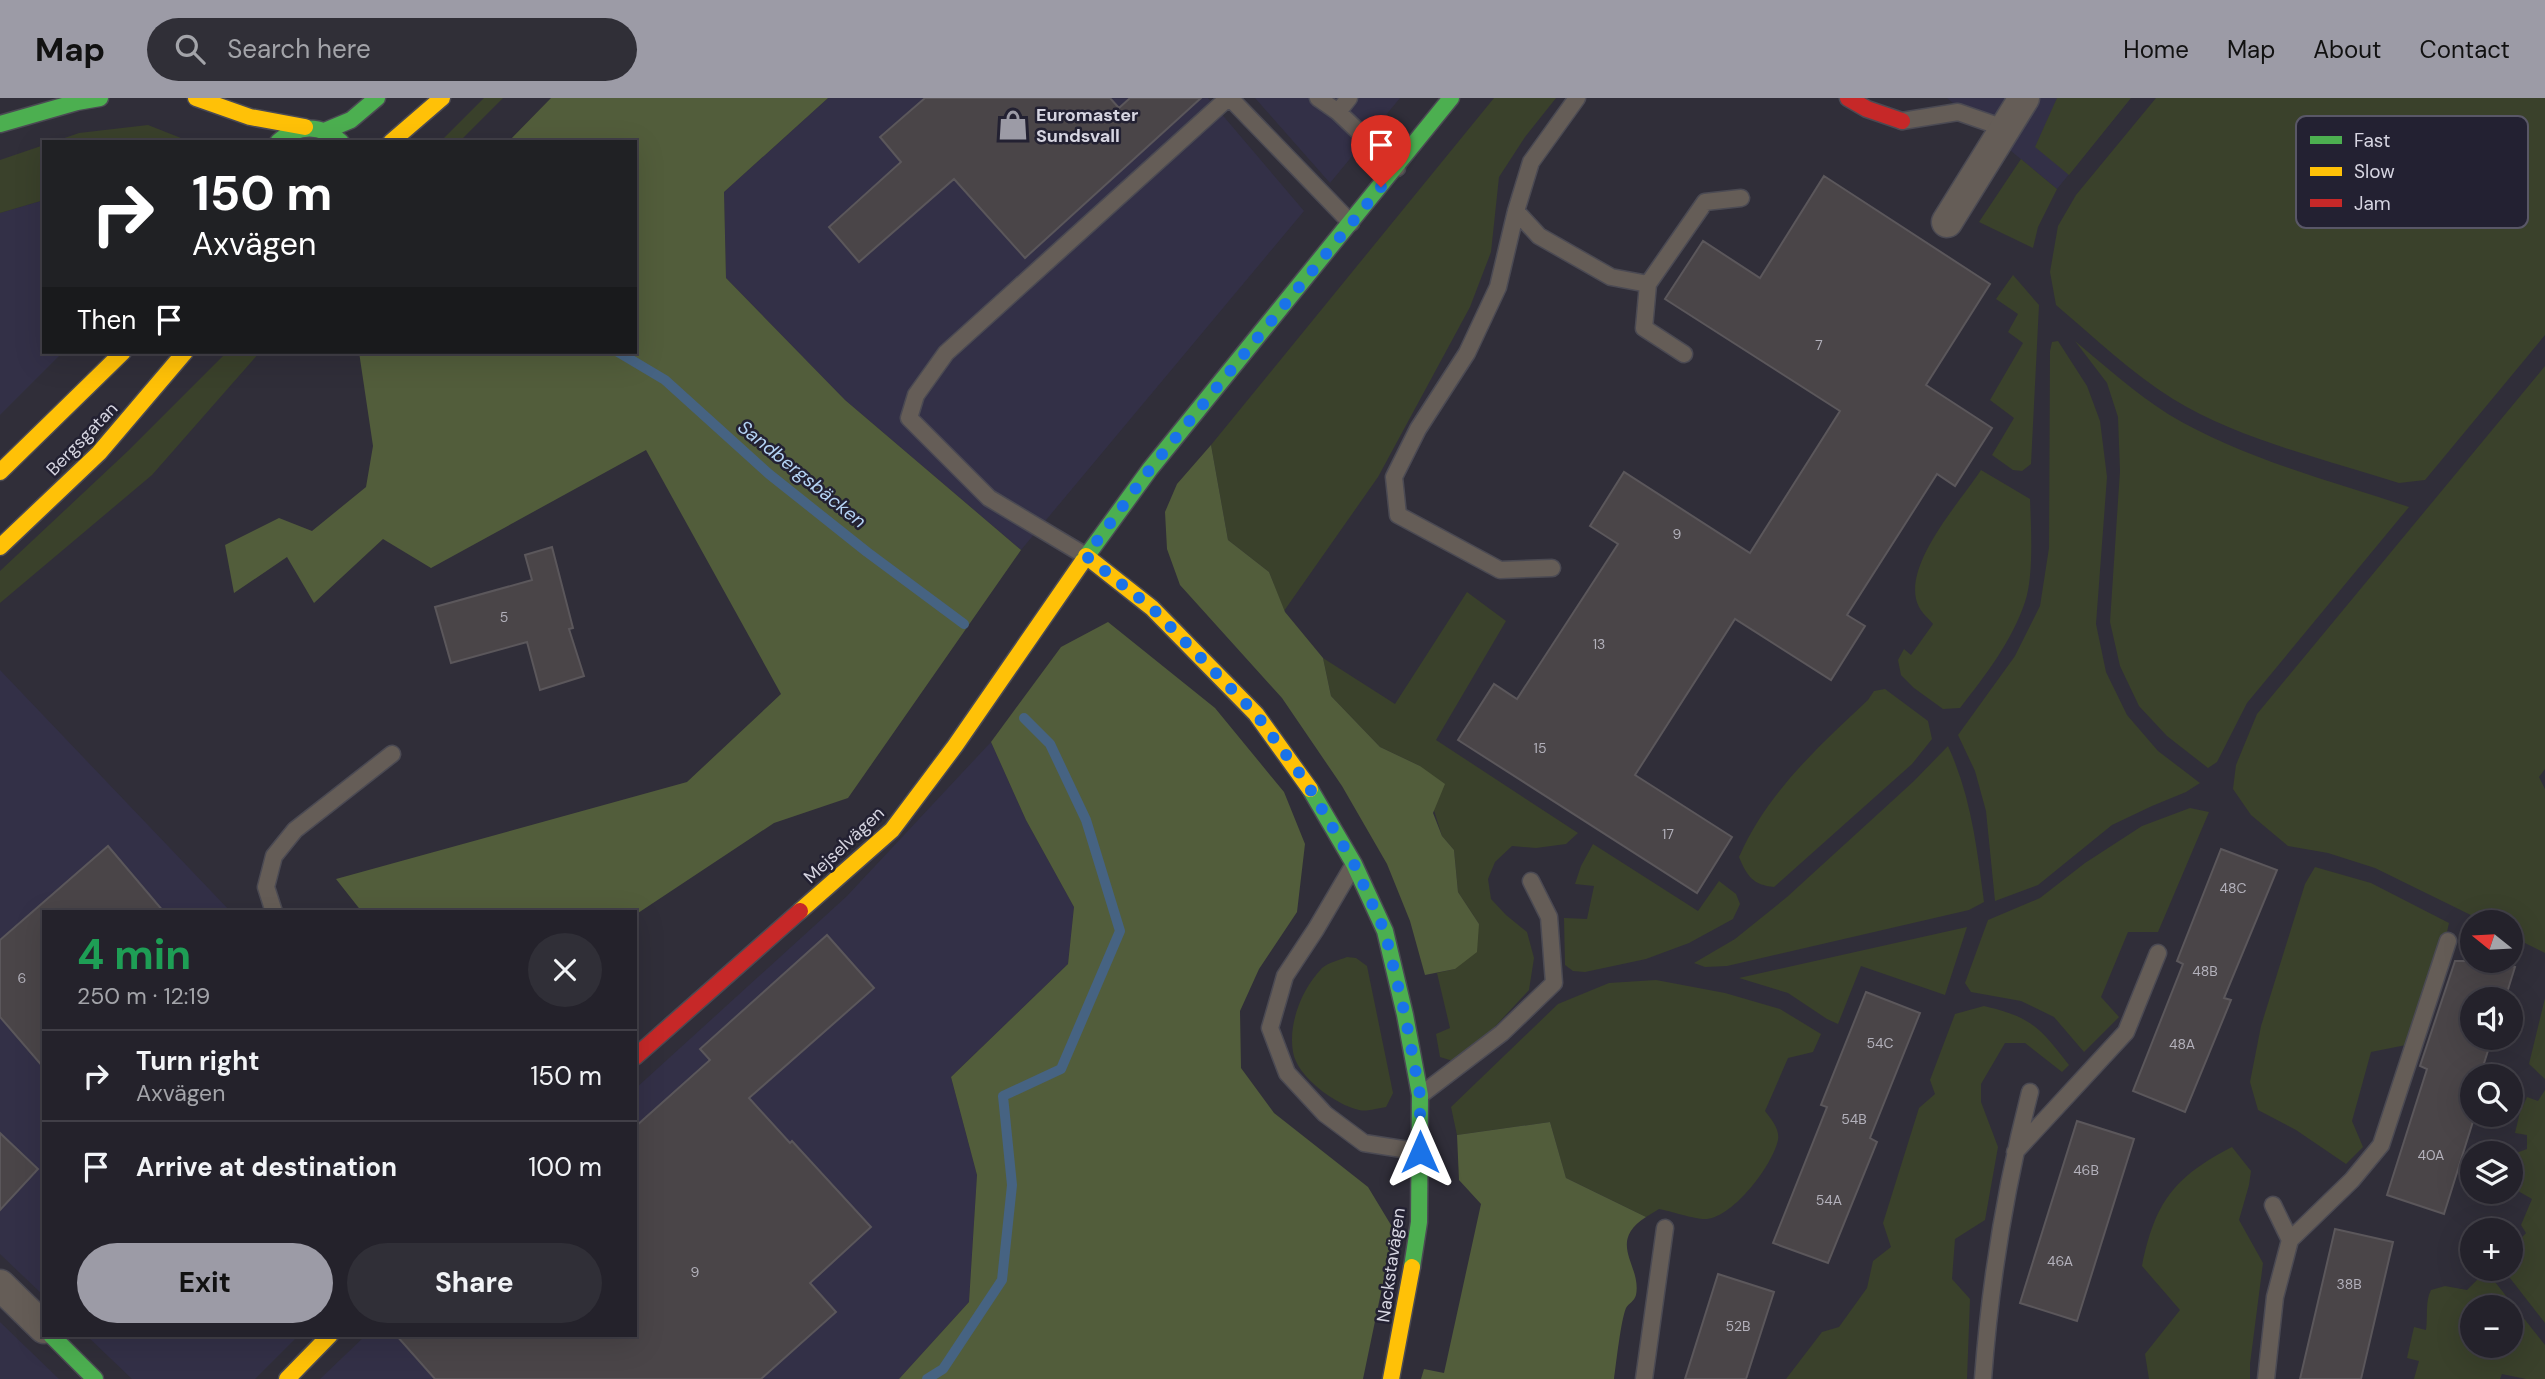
<!DOCTYPE html>
<meta charset="utf-8">
<style>
:root{--surface:#24222b;--page:#302f37;--text:#f1f3f6;--muted:#a3a4a9;--line:#413f47;--accent:#9c9ba6}
body{margin:0;font-family:"DM Sans",sans-serif;background:var(--page);color:var(--text);height:100vh;display:flex;flex-direction:column;font-size:26px;white-space:nowrap}
*{box-sizing:border-box;margin:0}
p{font-size:23px;color:var(--muted)}
.icon{flex:none;width:38px;height:38px;fill:none;stroke:currentColor;stroke-width:2;stroke-linecap:round;stroke-linejoin:round}
.map{position:relative;flex:1;overflow:hidden}
.side{position:absolute;left:42px;top:812px;width:595px;height:427px;display:flex;flex-direction:column;background:var(--surface);border-radius:0px;box-shadow:0 7px 28px #0002,0 0 0 2px var(--line)}
.side>*{flex:none}
.top-card{position:absolute;left:42px;top:42px;width:595px;height:214px;border-radius:0px;box-shadow:0 7px 28px #0002,0 0 0 2px var(--line);background:#202124;color:#fff;overflow:hidden}
.needle{width:46px;rotate:288deg}
.tools{position:absolute;left:2460px;top:812px;display:grid;gap:14px}
.tools a{display:grid;place-items:center;width:63px;height:63px;border-radius:50%;background:var(--surface);box-shadow:0 7px 28px #0002,0 0 0 2px var(--line);font-size:35px}
.pin{position:absolute;display:grid;place-items:center;width:60px;height:60px;color:#fff;margin:-72px -30px;border-radius:50% 50% 50% 0;rotate:-45deg;box-shadow:0 0 7px #0007}
.pin .icon{rotate:45deg}
.me{position:absolute;width:77px;margin:-38px;rotate:0deg;stroke-linejoin:round;filter:drop-shadow(0 0 5px #0008)}
.turn{display:flex;align-items:center;gap:24px;height:147px;padding:0 35px;font-size:32px}
.turn .icon{width:91px;height:91px;stroke-width:2.5}
.turn b{display:block;font-size:49px;line-height:60px}
.then{display:flex;align-items:center;height:66px;padding:0 35px;background:#0003;gap:14px;font-size:26px}
.round{display:grid;place-items:center;flex:none;width:74px;height:74px;border-radius:37px;background:var(--page)}
.headline{display:flex;align-items:center;justify-content:space-between;height:119px;padding:0 35px}
h1{font-size:42px;font-weight:700;line-height:52px;color:#1e9e55}
.primary-button{display:flex;gap:14px;margin-top:auto;padding:14px 35px}
.primary-button a{flex:1;height:80px;border-radius:42px;background:var(--accent);color:#111;font-size:28px;font-weight:700;line-height:80px;text-align:center}
.primary-button a+a{background:var(--page);color:var(--text)}
ul{padding:0;list-style:none}
li{display:flex;align-items:center;gap:21px;height:91px;padding:0 35px;border-top:2px solid var(--line)}
li div{flex:1}
li b{display:block;font-size:26px}
li em{font-style:normal}
header{display:flex;align-items:center;gap:42px;box-sizing:border-box;height:98px;padding:0 35px;background:var(--accent);color:#111}
header strong{font-size:33px}
nav{display:flex;gap:38px;margin-inline-start:auto;font-size:24px}
.search{width:490px;height:63px;background:var(--page);display:flex;align-items:center;gap:18px;box-sizing:border-box;padding:0 24px;border-radius:38px;color:var(--muted);font-size:26px}
.map>svg:first-child{display:block}
.built{fill:#333047}
.green{fill:#3a412b;fill-rule:evenodd}
.forest{fill:#525d3b}
.lines{fill:none;stroke-linecap:round;stroke-linejoin:round}
.stream{stroke:#466382;stroke-width:10}
.building{fill:#4a4548;stroke:#5b575b;stroke-width:2}
.lane-casing{stroke:#4b4a53;stroke-width:19}
.street-casing{stroke:#4b4a53;stroke-width:33}
.fast-casing{stroke:#4b4a53;stroke-width:19}
.slow-casing{stroke:#4b4a53;stroke-width:19}
.jam-casing{stroke:#4b4a53;stroke-width:19}
.lane{stroke:#655d57;stroke-width:16}
.street{stroke:#655d57;stroke-width:30}
.fast{stroke:#4caf50;stroke-width:16}
.slow{stroke:#ffc107;stroke-width:16}
.jam{stroke:#c62828;stroke-width:16}
.route{stroke:#1a73e8;stroke-width:12;stroke-dasharray:0 21.6}
.labels{text-anchor:middle;dominant-baseline:central;stroke-width:5;stroke-linejoin:round;paint-order:stroke}
.number-label{font-size:14px;fill:#b3b1bb}
.poi-label{font-size:18px;font-weight:bold;fill:#d6d5e1;stroke:#232132;text-anchor:start}
.street-label{font-size:18px;fill:#d6d5e1;stroke:#232132}
.water-label{font-size:19px;font-style:italic;fill:#b4d3f4;stroke:#232132}
.key{fill:#232132;stroke:#595767;stroke-width:2}
.key-label{font-size:19px;fill:#d6d5e1}
</style>
<header>
<strong>Map</strong>
<div class="search"><svg class="icon" aria-label="search" viewBox="0 0 24 24"><circle cx="10" cy="10" r="6"/><path d="M15 15l6 6"/></svg>Search here</div>
<nav><a>Home</a><a>Map</a><a>About</a><a>Contact</a></nav>
</header>
<div class="map">
<svg width="2545" height="1281" viewBox="0 0 2545 1281">
<rect width="100%" height="100%" fill="#302e39"/>
<!-- built -->
<path class="built" d="M 828,0 L 1208,0 L 1304,113 L 1021,452 L 845,302 L 726,180 L 724,94 Z
M 1255,0 L 1400,0 L 1330,85 Z
M 1947,0 L 2131,0 L 2057,91 Z
M 44,102 L 44,254 L 63,254 L 0,317 L 0,115 Z
M 0,572 L 231,814 L 44,814 L 44,1198 L 0,1156 Z
M 991,644 L 1026,722 L 1074,809 L 1068,866 L 951,979 L 977,1077 L 969,1204 L 899,1281 L 320,1281 L 366,1237 L 635,1237 L 635,991 L 847,798 Z
M 0,1224 L 59,1281 L 0,1281 Z
M 86,1237 L 299,1237 L 255,1281 L 132,1281 Z"/>
<!-- green -->
<path class="green" d="M 484,0 L 503,0 L 459,44 L 440,44 Z
M 1494,0 L 1556,0 L 1525,39 L 1499,79 L 1491,154 L 1470,209 L 1378,379 L 1284,513 L 1269,474 L 1228,442 L 1211,347 Z
M 2057,0 L 2131,0 L 2069,77 L 2035,49 Z
M 2156,0 L 2545,0 L 2545,237 L 2425,382 L 2399,385 C 2325,361 2240,342 2173,301 C 2131,275 2094,239 2056,207 L 2050,174 L 2058,128 L 2076,97 Z
M 148,27 L 191,44 L 53,44 L 79,35 Z
M 44,47 L 44,102 L 0,115 L 0,62 Z
M 2021,61 L 2057,91 L 2038,129 L 2033,150 L 1979,124 Z
M 2013,177 L 2039,207 L 2031,366 L 2022,373 L 2013,372 L 1992,357 L 2014,320 L 1990,302 L 2023,245 L 2008,234 L 2018,216 L 1996,201 Z
M 2058,243 L 2087,288 L 2100,323 L 2107,379 L 2096,526 L 2106,574 L 2127,617 L 2158,653 L 2200,685 L 2186,694 L 2152,708 L 2112,727 L 2038,787 L 1995,803 L 1986,713 L 1975,673 L 1958,637 L 2015,558 L 2040,508 L 2049,450 L 2050,253 L 2052,244 Z
M 2075,243 C 2105,268 2135,295 2168,316 C 2241,360 2328,382 2409,409 L 2247,605 L 2217,664 L 2208,670 L 2167,638 L 2139,608 L 2120,568 L 2110,524 L 2120,373 L 2118,319 L 2107,285 Z
M 227,254 L 260,254 L 152,377 L 0,505 L 0,473 L 129,352 Z
M 2545,268 L 2545,671 L 2539,679 L 2545,691 L 2545,855 L 2511,838 L 2511,824 L 2485,824 L 2375,770 L 2328,755 L 2288,748 L 2251,717 L 2233,691 L 2236,667 L 2257,616 Z
M 1981,372 L 2030,401 C 2031,429 2034,478 2025,504 C 2012,543 1985,578 1960,610 L 1943,611 L 1914,590 L 1901,577 L 1898,562 L 1904,551 L 1911,557 L 1933,526 C 1929,521 1922,515 1919,509 C 1899,470 1961,403 1981,372 Z
M 1467,494 L 1506,523 L 1436,642 L 1578,735 L 1566,746 L 1536,750 L 1512,748 L 1495,764 L 1488,781 L 1491,801 L 1506,817 L 1527,834 L 1534,860 L 1529,892 L 1476,949 L 1456,964 L 1440,959 L 1436,936 L 1450,930 L 1437,875 L 1455,871 L 1479,826 L 1458,794 L 1454,752 L 1442,738 L 1420,668 L 1380,649 L 1331,598 L 1323,560 L 1395,606 Z
M 1885,591 L 1928,623 L 1932,641 L 1912,666 L 1774,789 C 1753,787 1747,778 1739,759 C 1767,695 1818,649 1868,602 L 1874,593 Z
M 1948,648 C 1971,698 1977,750 1984,804 L 1969,812 L 1727,868 L 1705,869 L 1694,865 L 1735,841 L 1787,799 L 1914,683 Z
M 2190,710 L 2209,714 L 2158,834 L 2128,834 L 2101,899 L 2119,919 L 2084,954 L 2054,919 L 2021,903 L 1971,894 L 1965,885 L 1988,822 L 2040,800 L 2085,765 L 2142,728 Z
M 1593,746 L 1698,813 L 1719,783 L 1736,796 L 1740,806 L 1733,821 L 1689,845 L 1646,861 L 1585,874 L 1573,873 L 1565,867 L 1564,820 L 1587,821 L 1594,788 L 1575,786 L 1581,768 Z
M 2315,769 L 2371,785 L 2449,825 L 2445,843 L 2437,852 L 2406,947 L 2371,954 L 2352,1023 L 2363,1049 L 2346,1066 L 2296,1032 L 2258,1012 L 2250,984 L 2261,928 L 2305,786 Z
M 1967,829 L 1945,897 L 1861,868 L 1838,926 L 1827,921 L 1788,895 L 1739,880 Z
M 1347,859 L 1356,860 L 1367,868 L 1393,995 L 1386,1009 C 1378,1010 1367,1014 1359,1012 C 1336,1007 1297,979 1293,954 C 1288,925 1302,891 1322,870 C 1328,865 1339,862 1347,859 Z
M 1656,882 L 1725,895 L 1780,911 L 1821,936 L 1813,954 L 1788,960 L 1765,1013 C 1771,1021 1780,1031 1778,1042 C 1772,1068 1734,1118 1707,1121 C 1696,1122 1671,1113 1659,1111 L 1646,1119 L 1566,1080 L 1550,1024 L 1457,1037 L 1451,1009 L 1558,906 L 1609,885 Z
M 2545,900 L 2545,981 L 2529,966 Z
M 1984,908 C 2032,919 2040,930 2069,967 L 2062,974 L 2025,945 L 2005,945 L 1981,986 L 1981,1004 L 1998,1049 L 1985,1122 L 1955,1141 L 1952,1181 L 1970,1201 L 1967,1281 L 1786,1281 L 1822,1234 L 1839,1229 L 1867,1190 L 1873,1163 L 1891,1149 L 1883,1125 L 1919,1010 L 1935,996 L 1930,982 L 1955,916 Z
M 2545,992 L 2545,1225 L 2503,1171 L 2511,1171 L 2511,1145 L 2515,1147 L 2526,1135 L 2521,1127 L 2532,1101 L 2511,1089 L 2511,1057 L 2527,1051 L 2527,1037 L 2515,1035 L 2520,1014 L 2527,999 L 2538,1003 Z
M 2232,1049 L 2251,1073 L 2249,1087 L 2239,1122 L 2263,1165 L 2250,1266 L 2250,1281 L 2149,1281 L 2145,1256 L 2180,1212 L 2142,1168 C 2155,1104 2174,1079 2232,1049 Z
M 2482,1177 L 2495,1184 L 2545,1247 L 2545,1281 L 2526,1281 L 2502,1276 L 2500,1281 L 2414,1281 L 2419,1263 L 2407,1260 L 2414,1229 L 2426,1232 C 2428,1219 2425,1203 2431,1192 L 2445,1188 L 2467,1192 ZM 2473,1209 L 2511,1209 L 2511,1248 L 2473,1248 Z"/>
<!-- forest -->
<path class="forest" d="M 551,0 L 828,0 L 724,94 L 726,180 L 845,302 L 1021,452 L 848,700 L 774,725 L 635,817 L 635,814 L 362,814 L 336,781 L 687,684 L 781,596 L 646,352 L 431,470 L 383,441 L 314,505 L 287,459 L 234,495 L 225,447 L 279,420 L 312,433 L 366,389 L 373,348 L 359,254 L 635,254 L 635,44 L 508,44 Z
M 1211,347 L 1228,442 L 1269,474 L 1285,514 L 1323,560 L 1331,598 L 1380,649 L 1420,668 L 1445,686 L 1433,715 L 1442,738 L 1454,752 L 1458,794 L 1479,826 L 1477,854 L 1455,871 L 1425,877 L 1410,823 L 1387,766 L 1342,688 L 1282,600 L 1180,487 L 1167,451 L 1165,414 L 1177,386 Z
M 1108,524 L 1215,610 L 1284,694 L 1305,746 L 1297,814 L 1259,871 L 1240,913 L 1241,970 L 1274,1015 L 1368,1089 L 1394,1132 L 1363,1281 L 899,1281 L 969,1204 L 977,1077 L 951,979 L 1068,866 L 1074,809 L 1026,722 L 991,644 L 1061,549 Z
M 1550,1024 L 1566,1080 L 1646,1119 C 1606,1145 1642,1167 1636,1197 C 1634,1204 1629,1205 1626,1210 C 1621,1221 1616,1267 1614,1281 L 1421,1281 L 1424,1271 L 1444,1275 L 1481,1106 L 1459,1082 L 1457,1037 Z"/>
<g class="lines">
<!-- stream -->
<path class="stream" d="M 618,254 L 665,282 L 769,376 L 867,454 L 964,526
M 927,1281 L 943,1271 L 1002,1182 L 1012,1087 L 1003,998 L 1061,971 L 1120,833 L 1086,722 L 1050,646 L 1024,620"/>
</g>
<!-- building -->
<path class="building" d="M 925,0 L 1110,0 L 1119,10 L 1130,0 L 1201,0 L 1025,160 L 954,81 L 859,164 L 829,129 L 901,64 L 880,39 Z
M 1824,78 L 1990,186 L 1926,287 L 1992,330 L 1955,388 L 1937,376 L 1847,517 L 1865,528 L 1831,582 L 1735,521 L 1635,677 L 1732,739 L 1697,795 L 1458,642 L 1494,586 L 1517,601 L 1618,446 L 1590,428 L 1624,374 L 1750,455 L 1840,313 L 1665,201 L 1703,143 L 1760,180 Z
M 552,449 L 573,530 L 569,531 L 584,578 L 540,592 L 527,544 L 451,565 L 435,509 L 532,482 L 525,457 Z
M 108,748 L 164,814 L 44,814 L 44,970 L 0,919 L 0,842 Z
M 2221,751 L 2277,772 L 2224,900 L 2231,902 L 2185,1014 L 2133,993 L 2183,866 L 2177,863 Z
M 827,837 L 874,890 L 749,1000 L 790,1045 L 792,1043 L 871,1129 L 810,1185 L 836,1214 L 761,1281 L 435,1281 L 396,1237 L 635,1237 L 635,1029 L 710,962 L 700,951 Z
M 2455,863 L 2495,863 L 2515,869 L 2505,901 L 2473,901 L 2473,940 L 2492,940 L 2480,978 L 2473,978 L 2473,1001 L 2468,1017 L 2475,1017 L 2444,1116 L 2387,1097 L 2427,971 L 2420,968 Z
M 1866,894 L 1920,915 L 1870,1040 L 1877,1044 L 1828,1165 L 1773,1145 L 1827,1009 L 1821,1007 Z
M 2077,1023 L 2134,1041 L 2077,1223 L 2020,1205 Z
M 0,1035 L 38,1071 L 0,1112 Z
M 2335,1131 L 2393,1144 L 2361,1281 L 2300,1281 Z
M 1718,1176 L 1774,1194 L 1746,1281 L 1685,1281 Z"/>
<g class="lines">
<!-- lane casing -->
<g class="lane-casing">
<path id="lane" d="M 1230,0 L 1351,125
M 1318,0 L 1338,14 L 1397,70
M 1577,0 L 1531,64 L 1516,113 L 1539,138 L 1611,179 L 1648,186 L 1705,104 L 1741,100
M 1338,14 L 1349,0
M 1902,23 L 1958,14 L 2004,30
M 1516,113 L 1498,189 L 1467,255 L 1418,331 L 1394,379 L 1398,417 L 1500,472 L 1552,470
M 1648,186 L 1644,230 L 1684,256
M 1086,458 L 989,400 L 909,320 L 916,297 L 946,255 L 1228,0
M 1353,768 L 1316,831 L 1285,878 L 1270,930 L 1287,975 L 1325,1016 L 1364,1045 L 1421,1054
M 274,814 L 266,789 L 274,758 L 295,732 L 392,656
M 1422,996 L 1502,935 L 1554,885 L 1549,819 L 1531,783
M 2015,1054 L 2126,934 L 2158,855
M 2290,1142 L 2352,1082 L 2381,1047 L 2448,843
M 1644,1281 L 1665,1130
M 1983,1281 C 1990,1185 2006,1087 2030,994
M 2266,1281 L 2275,1199 L 2290,1142 L 2273,1107"/>
</g>
<!-- street casing -->
<g class="street-casing">
<path id="street" d="M 1947,124 L 2024,0
M 0,1187 L 44,1230"/>
</g>
<!-- fast casing -->
<g class="fast-casing">
<path id="fast" d="M 0,26 L 77,4 L 100,0
M 327,32 L 351,22 L 377,0
M 278,44 C 298,26 321,26 341,44
M 1083,463 L 1150,371 L 1451,0
M 1310,691 L 1354,766 L 1385,833 L 1405,917 L 1420,997 L 1419,1124 L 1412,1169
M 51,1237 L 95,1281"/>
</g>
<!-- slow casing -->
<g class="slow-casing">
<path id="slow" d="M 196,0 L 250,19 L 305,29
M 391,44 L 442,0
M 0,374 L 123,254
M 0,449 L 99,355 L 185,254
M 1086,458 L 1152,510 L 1256,616 L 1310,691
M 800,813 L 892,732 L 955,648 L 1083,463
M 287,1281 L 330,1237
M 1391,1281 L 1412,1169"/>
</g>
<!-- jam casing -->
<g class="jam-casing">
<path id="jam" d="M 1848,0 L 1867,11 L 1902,23
M 635,959 L 800,813"/>
</g>
<!-- lane -->
<use href="#lane" class="lane"/>
<!-- street -->
<use href="#street" class="street"/>
<!-- fast -->
<use href="#fast" class="fast"/>
<!-- slow -->
<use href="#slow" class="slow"/>
<!-- jam -->
<use href="#jam" class="jam"/>
</g>
<g class="lines">
<!-- route -->
<path class="route" d="M 1381,89 L 1150,371 L 1086,458 L 1152,510 L 1256,616 L 1306,684 L 1354,766 L 1385,834 L 1405,917 L 1420,997 L 1420,1054"/>
</g>
<!-- icons -->
<defs>
<g id="shop-bare" transform="scale(2.415)"><path d="M-5-2.5h2.3a2.7 3.5 0 0 1 5.4 0H5L5.5 6h-11ZM-1.5-2.5h3a1.5 2.3 0 0 0-3 0Z" fill="#9c9ba6" stroke="#232132" stroke-width="2.5" paint-order="stroke"/></g>
</defs>
<g fill-rule="evenodd">
<use href="#shop-bare" x="1013" y="27"/>
</g>
<g class="labels">
<!-- number labels -->
<g class="number-label">
<text x="1819" y="247">7</text>
<text x="1677" y="436">9</text>
<text x="504" y="519">5</text>
<text x="1599" y="546">13</text>
<text x="1540" y="650">15</text>
<text x="1668" y="736">17</text>
<text x="2233" y="790">48C</text>
<text x="2205" y="873">48B</text>
<text x="22" y="880">6</text>
<text x="1880" y="945">54C</text>
<text x="2182" y="946">48A</text>
<text x="1854" y="1021">54B</text>
<text x="2431" y="1057">40A</text>
<text x="2086" y="1072">46B</text>
<text x="1829" y="1102">54A</text>
<text x="2060" y="1163">46A</text>
<text x="695" y="1174">9</text>
<text x="2349" y="1186">38B</text>
<text x="1738" y="1228">52B</text>
</g>
<!-- poi labels -->
<g class="poi-label">
<text x="1036" y="17">Euromaster<tspan x="1036" dy="21">Sundsvall</tspan></text>
</g>
<!-- street labels -->
<g class="street-label">
<text transform="translate(82 341) rotate(-46)">Bergsgatan</text>
<text transform="translate(844 747) rotate(-43)">Mejselvägen</text>
<text transform="translate(1391 1167) rotate(-82)">Nackstavägen</text>
</g>
<!-- water labels -->
<g class="water-label">
<text transform="translate(802 376) rotate(39)">Sandbergsbäcken</text>
</g>
</g>
<!-- legend -->
<rect x="2296" y="18" width="232" height="112" rx="10" class="key"/>
<rect x="2310" y="38" width="32" height="8" fill="#4caf50"/>
<rect x="2310" y="69" width="32" height="9" fill="#ffc107"/>
<rect x="2310" y="101" width="32" height="8" fill="#c62828"/>
<g class="key-label">
<text x="2354" y="49">Fast</text>
<text x="2354" y="80">Slow</text>
<text x="2354" y="112">Jam</text>
</g>
</svg>
<div class="tools">
<a><svg class="needle" viewBox="-14 -14 28 28"><path d="M0-13l5 13h-10z" fill="#e53935"/><path d="M0 13l5-13h-10z" fill="#a3a4a9"/></svg></a>
<a><svg class="icon" aria-label="sound" viewBox="0 0 24 24"><path d="M4 9h4l5-4v14l-5-4H4zM17 9q2 3 0 6"/></svg></a>
<a><svg class="icon" aria-label="search" viewBox="0 0 24 24"><circle cx="10" cy="10" r="6"/><path d="M15 15l6 6"/></svg></a>
<a><svg class="icon" aria-label="layers" viewBox="0 0 24 24"><path d="M12 4l9 5-9 5-9-5zM3 14l9 5 9-5"/></svg></a>
<a>+</a>
<a>−</a>
</div>
<div class="pin" style="left:1381px;top:89px;background:#d93025"><svg class="icon" aria-label="arrive" viewBox="0 0 24 24"><path d="M6 21V4h12l-3 4 3 4H6"/></svg></div>
<svg class="me" style="left:1420px;top:1054px" viewBox="-20 -20 40 40"><path d="M0-17L14 15 0 8-14 15z" fill="#1a73e8" stroke="#fff" stroke-width="4"/></svg>
<div class="top-card">
<div class="turn"><svg class="icon" aria-label="right" viewBox="0 0 24 24"><path d="M7 20v-9h11M14 6l5 5-5 5"/></svg><div><b>150 m</b>Axvägen</div></div>
<div class="then">Then<svg class="icon" aria-label="arrive" viewBox="0 0 24 24"><path d="M6 21V4h12l-3 4 3 4H6"/></svg></div>
</div>
<section class="side">
<div class="headline"><div><h1>4 min</h1><p>250 m · 12:19</p></div><a class="round"><svg class="icon" aria-label="close" viewBox="0 0 24 24"><path d="M6 6l12 12M18 6L6 18"/></svg></a></div>
<ul>
<li><svg class="icon" aria-label="right" viewBox="0 0 24 24"><path d="M7 20v-9h11M14 6l5 5-5 5"/></svg><div><b>Turn right</b><p>Axvägen</p></div><em>150 m</em></li>
<li><svg class="icon" aria-label="arrive" viewBox="0 0 24 24"><path d="M6 21V4h12l-3 4 3 4H6"/></svg><div><b>Arrive at destination</b></div><em>100 m</em></li>
</ul>
<div class="primary-button"><a>Exit</a><a>Share</a></div>
</section>
</div>
